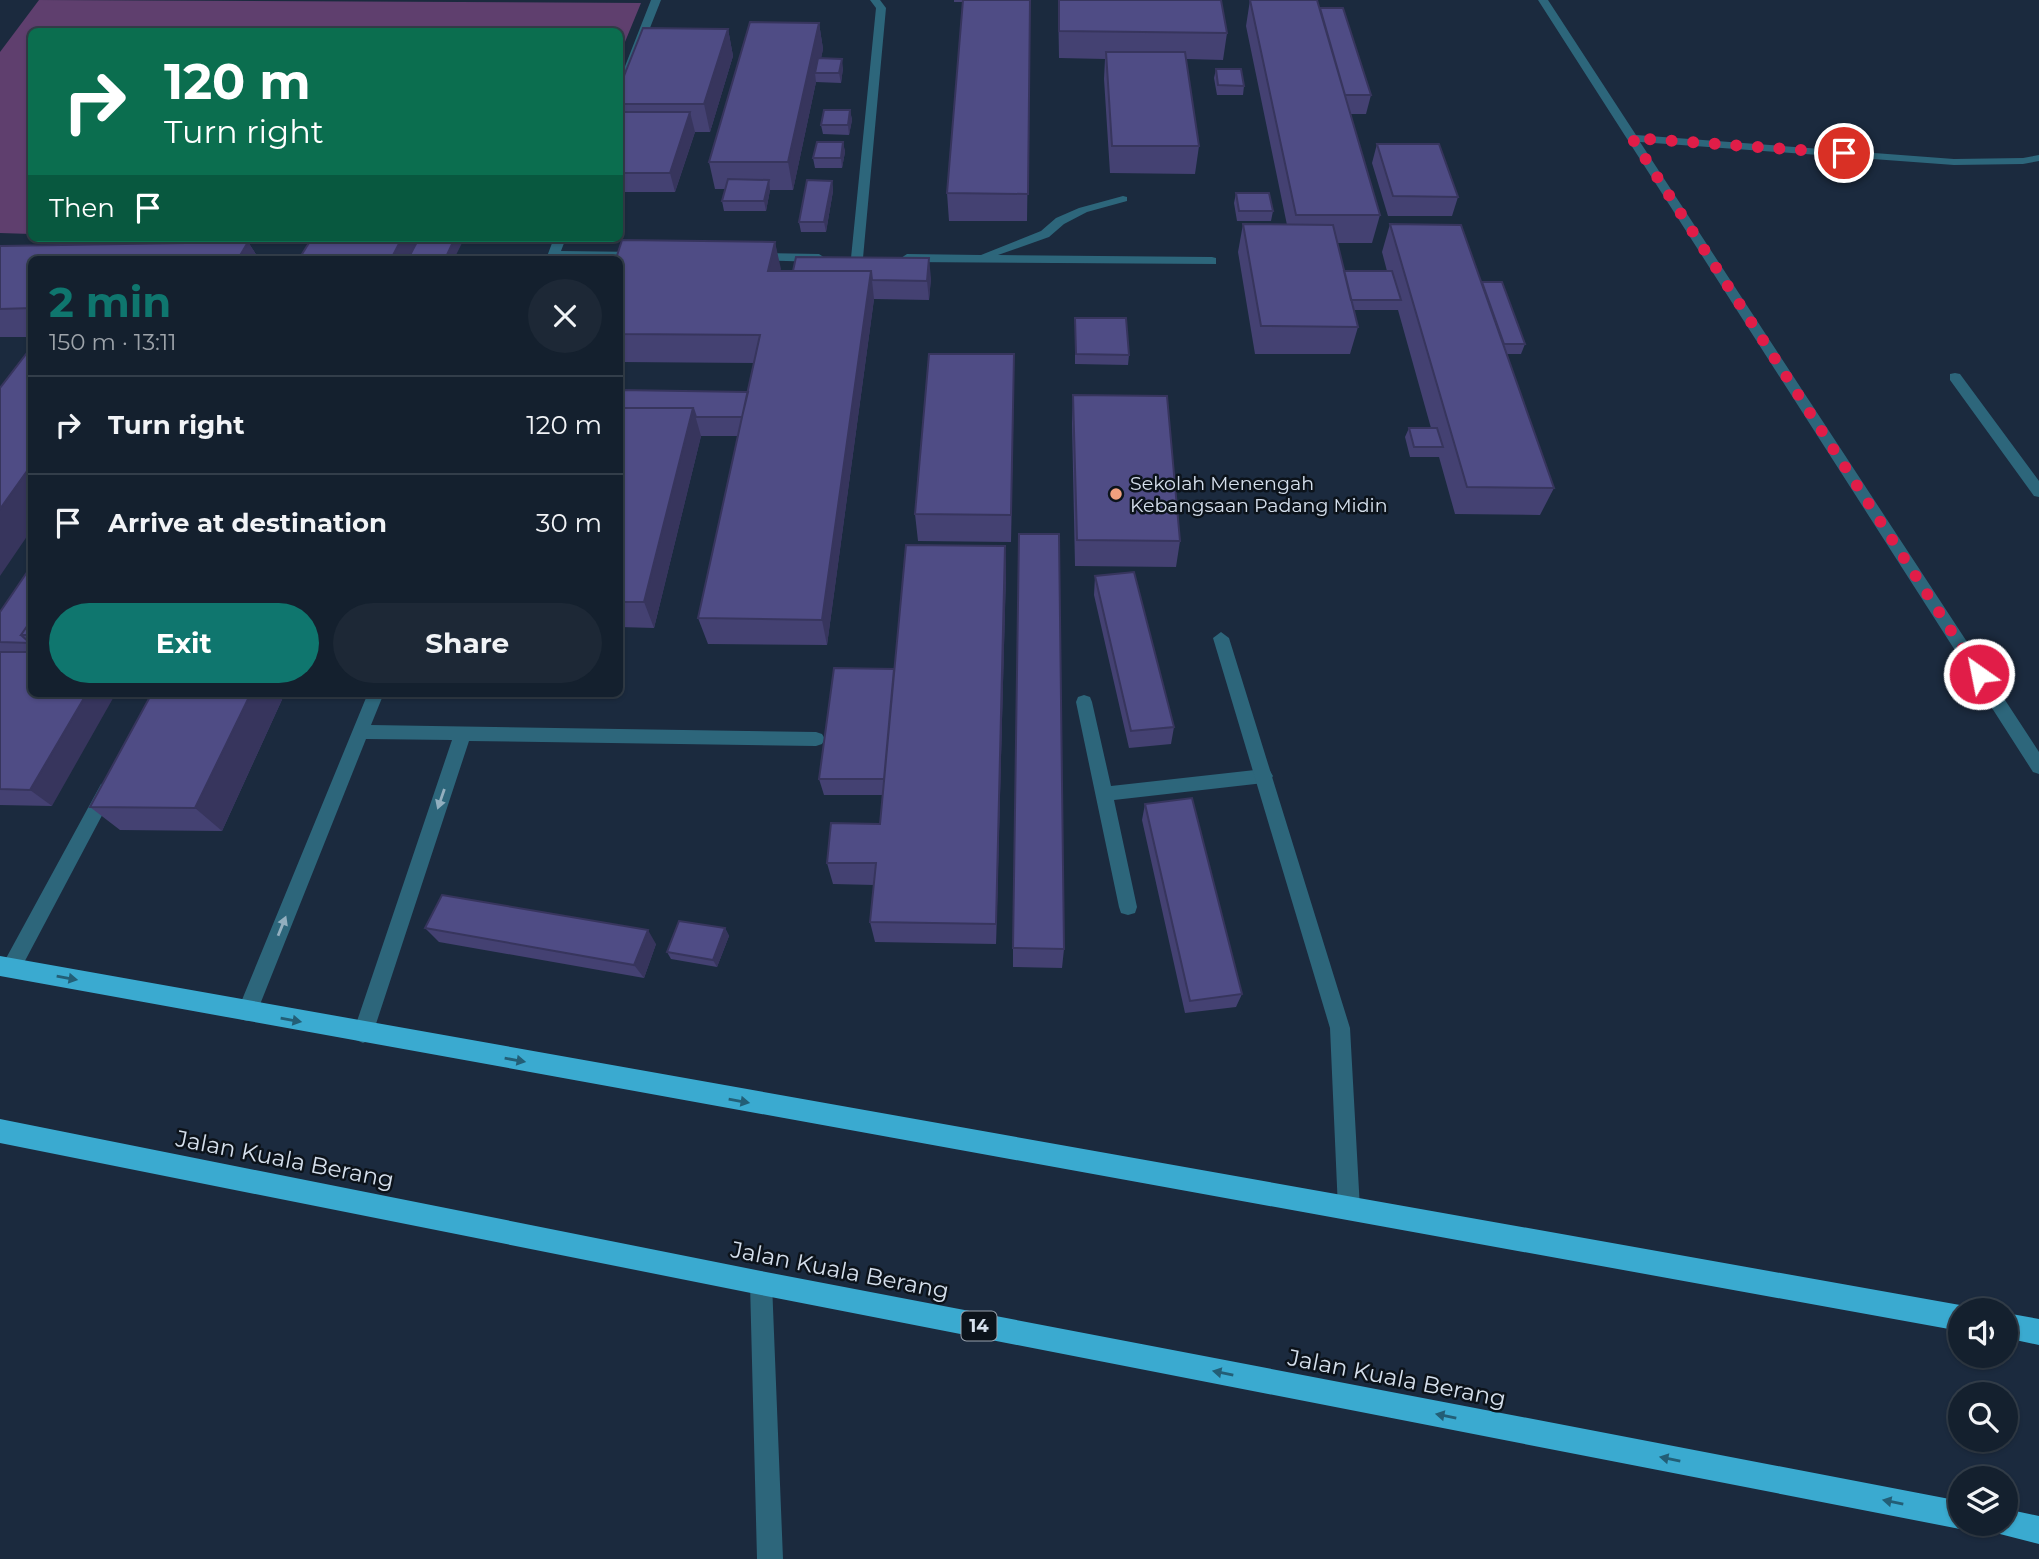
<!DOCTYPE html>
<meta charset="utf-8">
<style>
:root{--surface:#14202e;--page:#1d2836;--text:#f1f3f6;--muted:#9da3aa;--line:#333e4a;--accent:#0f766e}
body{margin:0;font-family:Montserrat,sans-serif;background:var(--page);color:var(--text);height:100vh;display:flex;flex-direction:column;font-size:26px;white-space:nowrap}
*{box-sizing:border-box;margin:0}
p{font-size:23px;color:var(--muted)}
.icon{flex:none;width:38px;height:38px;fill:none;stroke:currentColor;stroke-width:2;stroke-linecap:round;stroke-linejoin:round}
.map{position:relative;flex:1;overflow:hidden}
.details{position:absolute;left:28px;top:256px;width:595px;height:441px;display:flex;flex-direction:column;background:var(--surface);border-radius:10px;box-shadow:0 2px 5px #0004,0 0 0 2px var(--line)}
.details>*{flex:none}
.top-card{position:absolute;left:28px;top:28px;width:595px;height:214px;border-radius:10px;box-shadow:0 2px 5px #0004,0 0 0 2px var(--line);background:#0b6e4f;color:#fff;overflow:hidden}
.buttons{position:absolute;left:1948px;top:1298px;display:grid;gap:14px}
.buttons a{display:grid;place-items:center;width:70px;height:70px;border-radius:50%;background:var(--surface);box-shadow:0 2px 5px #0004,0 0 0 2px var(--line);font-size:35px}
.pin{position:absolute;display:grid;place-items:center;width:60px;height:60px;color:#fff;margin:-30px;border:4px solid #fff;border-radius:50%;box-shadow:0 2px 7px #0007}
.me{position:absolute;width:77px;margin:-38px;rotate:327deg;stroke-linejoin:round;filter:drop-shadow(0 0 5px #0008)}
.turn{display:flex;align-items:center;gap:24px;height:147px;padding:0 21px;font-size:32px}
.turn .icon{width:91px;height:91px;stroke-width:2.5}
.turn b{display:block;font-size:49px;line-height:60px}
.then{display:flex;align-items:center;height:66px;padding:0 21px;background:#0003;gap:14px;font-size:26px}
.round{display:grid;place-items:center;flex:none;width:74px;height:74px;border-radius:37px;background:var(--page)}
.head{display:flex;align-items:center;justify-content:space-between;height:119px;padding:0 21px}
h1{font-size:42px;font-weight:700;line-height:52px;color:var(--accent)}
.action{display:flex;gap:14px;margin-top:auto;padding:14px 21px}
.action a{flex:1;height:80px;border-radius:42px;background:var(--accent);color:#fff;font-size:28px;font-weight:700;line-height:80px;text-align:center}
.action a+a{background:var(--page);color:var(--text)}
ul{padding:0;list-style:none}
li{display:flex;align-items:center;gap:21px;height:98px;padding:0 21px;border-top:2px solid var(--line)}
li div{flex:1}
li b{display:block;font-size:26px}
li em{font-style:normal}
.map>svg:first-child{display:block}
.green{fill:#5f3f6e}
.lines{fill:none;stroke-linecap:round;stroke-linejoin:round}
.service{fill:#2d667b;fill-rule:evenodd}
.minor{fill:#2d667b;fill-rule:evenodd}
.trunk{fill:#3aaad0;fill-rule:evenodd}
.wall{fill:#444172}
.shaded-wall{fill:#37355d}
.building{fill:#4f4c85;stroke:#37355d;stroke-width:2}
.oneway{fill:#92afbf}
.oneway2{fill:#235e76}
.route{stroke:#e11d48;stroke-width:12;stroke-dasharray:0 21.6}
.poi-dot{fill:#f2a07f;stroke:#0c131b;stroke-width:2.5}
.labels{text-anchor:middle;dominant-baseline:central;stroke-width:5;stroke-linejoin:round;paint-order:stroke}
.shield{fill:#0c131b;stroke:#99a2ae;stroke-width:2}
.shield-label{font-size:18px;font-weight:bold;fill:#d6e0ed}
.poi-label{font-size:19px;fill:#d6e0ed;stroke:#0c131b;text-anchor:start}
.near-street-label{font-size:23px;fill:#d6e0ed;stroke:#0c131b}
</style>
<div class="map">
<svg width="2039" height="1559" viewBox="0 0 2039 1559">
<rect width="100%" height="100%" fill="#1b2a3e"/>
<!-- green -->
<path class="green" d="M 39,0 L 641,3 L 620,54 L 620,32 L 32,32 L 31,234 L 0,233 L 0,52 Z"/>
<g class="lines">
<!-- service -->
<path class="service" d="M 651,0 L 661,0 L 625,91 L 620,94 L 620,79 Z
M 870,0 L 880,0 L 886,8 L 863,258 L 857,262 L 851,258 L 876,8 Z
M 1123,196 L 1127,197 L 1127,201 L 1087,212 L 1064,224 L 1049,237 L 998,255 L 1212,257 L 1216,258 L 1216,264 L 907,262 L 901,258 L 907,254 L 981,255 L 1041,231 L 1056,218 L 1079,208 Z
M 554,238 L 566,238 L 561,251 L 641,252 L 647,256 L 641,260 L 546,259 Z
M 756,253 L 819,254 L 825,258 L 819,262 L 752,260 L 750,257 Z
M 1955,373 L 1960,374 L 2039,481 L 2039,497 L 2034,496 L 1950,380 L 1950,374 Z
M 368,693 L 384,693 L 371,725 L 816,732 L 822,734 L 825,739 L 822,744 L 816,746 L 469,741 L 373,1033 L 370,1040 L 363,1043 L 356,1040 L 353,1033 L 452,740 L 366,739 L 257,1012 L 254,1019 L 247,1021 L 240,1019 L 237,1012 Z
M 1084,695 L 1090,697 L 1092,702 L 1111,786 L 1264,769 L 1270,771 L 1273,776 L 1270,781 L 1264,783 L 1114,800 L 1137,907 L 1135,913 L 1128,915 L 1121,913 L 1119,907 L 1076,702 L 1078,697 Z
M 107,782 L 113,784 L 116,789 L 18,974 L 11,977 L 4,974 L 1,968 L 4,962 L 101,784 Z"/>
<!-- minor -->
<path class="minor" d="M 1538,0 L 1548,0 L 1636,135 L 1954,159 L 2023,158 L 2039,155 L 2039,161 L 2023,164 L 1954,165 L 1640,142 L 2039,752 L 2039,774 L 2033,772 Z
M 1221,632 L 1229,638 L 1350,1028 L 1360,1209 L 1357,1217 L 1349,1220 L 1341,1217 L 1338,1209 L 1330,1028 L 1213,638 Z
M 761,1272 L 769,1275 L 772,1283 L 783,1559 L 757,1559 L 750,1283 L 753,1275 Z"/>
<!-- trunk -->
<path class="trunk" d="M 0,956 L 1960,1305 L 1970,1311 L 1960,1311 L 1960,1331 L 0,976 Z
M 0,1119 L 761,1271 L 1960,1501 L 1960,1524 L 1970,1524 L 1960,1529 L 761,1295 L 0,1143 Z
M 2006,1313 L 2039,1319 L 2039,1345 L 2006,1338 Z
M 2006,1509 L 2039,1516 L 2039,1544 L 1996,1533 L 1993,1524 L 2006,1524 Z"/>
</g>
<!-- wall -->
<path class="wall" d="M 954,0 L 1030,0 L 1027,221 L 949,221 L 947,193 L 963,2 L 954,2 Z
M 1058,0 L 1227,33 L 1223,60 L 1186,59 L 1199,146 L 1195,174 L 1110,173 L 1104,79 L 1105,59 L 1059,58 Z
M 1250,0 L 1320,8 L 1371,95 L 1366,114 L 1350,114 L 1380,215 L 1372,243 L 1337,243 L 1344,271 L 1387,271 L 1382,252 L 1390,224 L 1482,282 L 1525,344 L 1521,354 L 1507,354 L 1554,488 L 1540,515 L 1455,514 L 1439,457 L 1410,457 L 1405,437 L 1409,428 L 1431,428 L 1398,310 L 1354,310 L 1358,327 L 1350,354 L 1255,354 L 1238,252 L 1243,224 L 1287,225 L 1246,26 Z
M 819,23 L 823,49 L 821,58 L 843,68 L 841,83 L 816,82 L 793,190 L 770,190 L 766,211 L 724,211 L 722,201 L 725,189 L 715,189 L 709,162 Z
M 728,29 L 733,56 L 710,132 L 695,132 L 675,192 L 620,192 L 620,86 Z
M 1216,69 L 1244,86 L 1243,95 L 1217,95 L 1214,78 Z
M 850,110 L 852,120 L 849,135 L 823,134 L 821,125 Z
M 843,142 L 845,152 L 842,168 L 815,168 L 813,158 Z
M 1377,144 L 1458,197 L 1452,216 L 1388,216 L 1372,163 Z
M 832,181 L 833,191 L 826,232 L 801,232 L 799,222 Z
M 1236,193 L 1273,211 L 1271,221 L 1237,221 L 1234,203 Z
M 248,242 L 259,259 L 32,259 L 32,337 L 0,337 L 0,246 Z
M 775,242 L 780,271 L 931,278 L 929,300 L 874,299 L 827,645 L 708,644 L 698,618 L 738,436 L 701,436 L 654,628 L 620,627 L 620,390 L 748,392 L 754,363 L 620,362 L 620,259 Z
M 1075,318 L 1129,355 L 1128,365 L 1075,364 Z
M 1014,354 L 1011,542 L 918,541 L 915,514 Z
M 1073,395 L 1180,541 L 1176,567 L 1075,566 L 1072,423 Z
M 1005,546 L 1006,572 L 996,944 L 875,942 L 870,922 L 874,885 L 833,884 L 827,863 L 880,824 L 883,795 L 824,795 L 819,779 L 894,669 Z
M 32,565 L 32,693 L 52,806 L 0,805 L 0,612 Z
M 1095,576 L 1174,727 L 1171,744 L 1129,748 L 1094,595 Z
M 152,693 L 285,693 L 222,831 L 120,830 L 90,807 Z
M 1145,804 L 1242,994 L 1236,1007 L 1185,1013 L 1142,820 Z
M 425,928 L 656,944 L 644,978 L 439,942 Z
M 725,928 L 729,936 L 717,967 L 671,959 L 667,952 Z
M 1013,948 L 1064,949 L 1062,968 L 1013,967 Z"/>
<!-- shaded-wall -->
<path class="shaded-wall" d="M 819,23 L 823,49 L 818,73 L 815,73 L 816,82 L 793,190 L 788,162 Z
M 728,29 L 733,56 L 710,132 L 704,104 Z
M 842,59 L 843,68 L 841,83 L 839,73 Z
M 850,110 L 852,120 L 849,135 L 848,125 Z
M 690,112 L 695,132 L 675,192 L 670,173 Z
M 843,142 L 845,152 L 842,168 L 841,158 Z
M 769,180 L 770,190 L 766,211 L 764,201 Z
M 832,181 L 833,191 L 826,232 L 824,222 Z
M 402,238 L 422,238 L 411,259 L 391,259 Z
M 455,238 L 460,238 L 462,243 L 454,259 L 445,259 Z
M 248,242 L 259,259 L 238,259 Z
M 775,242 L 781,269 L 774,299 L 768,271 Z
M 929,258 L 931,278 L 929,300 L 927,281 Z
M 871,271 L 874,299 L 827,645 L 822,620 Z
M 1014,354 L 1014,382 L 1011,542 L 1011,515 Z
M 693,408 L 701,436 L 654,628 L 644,602 Z
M 32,464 L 32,529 L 0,576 L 0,509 Z
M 1005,546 L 1006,572 L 996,944 L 996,924 Z
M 87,693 L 116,693 L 52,806 L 30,790 Z
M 251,693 L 285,693 L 222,831 L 195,808 Z
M 725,928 L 729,936 L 717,967 L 713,960 Z
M 648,930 L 656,944 L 644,978 L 634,965 Z"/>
<!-- building -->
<path class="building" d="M 963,0 L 1030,0 L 1028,194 L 947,193 Z
M 1059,0 L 1221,0 L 1227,33 L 1059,31 Z
M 1250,0 L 1317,0 L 1380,215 L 1296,215 Z
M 1320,8 L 1343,8 L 1371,95 L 1345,95 Z
M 750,22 L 819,23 L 788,162 L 709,162 Z
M 643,28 L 728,29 L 704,104 L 620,104 L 620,86 Z
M 1106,52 L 1185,52 L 1199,146 L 1112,146 Z
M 818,58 L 842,59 L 839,73 L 815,73 Z
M 1216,69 L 1241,69 L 1244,86 L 1218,85 Z
M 824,110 L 850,110 L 848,125 L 821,125 Z
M 624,112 L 690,112 L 670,173 L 620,173 L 620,122 Z
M 817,142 L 843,142 L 841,158 L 813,158 Z
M 1377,144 L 1439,144 L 1458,197 L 1393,196 Z
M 728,179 L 769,180 L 764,201 L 722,201 Z
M 807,180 L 832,181 L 824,222 L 799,222 Z
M 1236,193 L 1269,193 L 1273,211 L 1239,211 Z
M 1243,224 L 1333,225 L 1358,327 L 1261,326 Z
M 1390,224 L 1461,225 L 1554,488 L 1467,487 Z
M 312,238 L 402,238 L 391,259 L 299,259 Z
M 419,238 L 455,238 L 445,259 L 408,259 Z
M 622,240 L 775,242 L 768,271 L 871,271 L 822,620 L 698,618 L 760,335 L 620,334 L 620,259 L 616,259 Z
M 248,242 L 238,259 L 32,259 L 32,308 L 0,309 L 0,246 Z
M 796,257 L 929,258 L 927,281 L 872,280 L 871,271 L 793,271 Z
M 1344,271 L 1392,271 L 1401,300 L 1351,300 Z
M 1482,282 L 1502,282 L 1525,344 L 1504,344 Z
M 1075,318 L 1126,318 L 1129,355 L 1076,354 Z
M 30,349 L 32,349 L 32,464 L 0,509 L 0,388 Z
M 929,354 L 1014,354 L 1011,515 L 915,514 Z
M 620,390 L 748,392 L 742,417 L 696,417 L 693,408 L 620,408 Z
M 1073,395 L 1167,396 L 1180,541 L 1077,540 Z
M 620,408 L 693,408 L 644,602 L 620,602 Z
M 1409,428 L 1437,428 L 1443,447 L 1414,447 Z
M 1019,534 L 1059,534 L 1064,949 L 1013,948 Z
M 906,545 L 1005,546 L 996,924 L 870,922 L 876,863 L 827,863 L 831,823 L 880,824 Z
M 32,565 L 32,619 L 21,635 L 30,643 L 0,642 L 0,612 Z
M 1134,572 L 1174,727 L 1131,731 L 1095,576 Z
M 32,619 L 32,635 L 21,635 Z
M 0,652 L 32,652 L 32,693 L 87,693 L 30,790 L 0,789 Z
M 834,668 L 894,669 L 884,779 L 819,779 Z
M 152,693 L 251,693 L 195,808 L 90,807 Z
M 1192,798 L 1242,994 L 1190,1001 L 1145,804 Z
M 442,895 L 648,930 L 634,965 L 425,928 Z
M 679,921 L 725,928 L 713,960 L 667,952 Z"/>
<!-- one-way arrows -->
<defs><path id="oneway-solid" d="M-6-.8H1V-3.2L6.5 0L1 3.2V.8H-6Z" transform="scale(1.75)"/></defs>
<g class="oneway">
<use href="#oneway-solid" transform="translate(441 799) rotate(109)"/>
<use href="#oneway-solid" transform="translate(282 926) rotate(-68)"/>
</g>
<g class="oneway2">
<use href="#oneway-solid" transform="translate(67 978) rotate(10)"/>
<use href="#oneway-solid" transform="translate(291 1020) rotate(10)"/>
<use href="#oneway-solid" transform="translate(515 1060) rotate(10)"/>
<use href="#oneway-solid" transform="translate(739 1101) rotate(10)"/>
<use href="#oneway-solid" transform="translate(1223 1373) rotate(-169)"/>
<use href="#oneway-solid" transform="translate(1446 1416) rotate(-169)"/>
<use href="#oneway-solid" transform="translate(1670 1459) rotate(-169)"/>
<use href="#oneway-solid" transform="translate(1893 1502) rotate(-169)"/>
</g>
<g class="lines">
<!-- route -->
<path class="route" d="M 1844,153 L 1632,138 L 1979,674"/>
</g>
<!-- markers -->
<circle class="poi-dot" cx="1116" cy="494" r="7"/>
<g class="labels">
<!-- shield labels -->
<rect class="shield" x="961.5" y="1311.5" width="35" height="29" rx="5"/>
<g class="shield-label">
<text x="979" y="1326">14</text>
</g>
<!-- poi labels -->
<g class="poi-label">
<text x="1130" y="483">Sekolah Menengah<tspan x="1130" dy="22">Kebangsaan Padang Midin</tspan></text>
</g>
<!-- near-street labels -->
<g class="near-street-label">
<text transform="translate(285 1159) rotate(11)">Jalan Kuala Berang</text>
<text transform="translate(840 1270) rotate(11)">Jalan Kuala Berang</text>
<text transform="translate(1397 1378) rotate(11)">Jalan Kuala Berang</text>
</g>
</g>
</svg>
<div class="buttons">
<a><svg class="icon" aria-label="sound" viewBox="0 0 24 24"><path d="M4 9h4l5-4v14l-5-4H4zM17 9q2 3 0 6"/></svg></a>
<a><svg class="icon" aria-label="search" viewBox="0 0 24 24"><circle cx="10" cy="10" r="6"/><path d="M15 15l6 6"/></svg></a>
<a><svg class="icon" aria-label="layers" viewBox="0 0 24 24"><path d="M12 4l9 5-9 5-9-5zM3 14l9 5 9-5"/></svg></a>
</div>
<div class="pin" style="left:1844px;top:153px;background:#d93025"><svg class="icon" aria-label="arrive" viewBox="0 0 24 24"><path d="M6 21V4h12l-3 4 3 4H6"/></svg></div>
<svg class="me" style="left:1979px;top:674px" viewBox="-20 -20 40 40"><circle r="17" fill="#e11d48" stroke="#fff" stroke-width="3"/><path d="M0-11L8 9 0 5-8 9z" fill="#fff"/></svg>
<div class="top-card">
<div class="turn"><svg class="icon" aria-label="right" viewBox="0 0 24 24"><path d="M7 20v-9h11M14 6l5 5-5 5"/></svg><div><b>120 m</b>Turn right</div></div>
<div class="then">Then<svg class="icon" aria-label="arrive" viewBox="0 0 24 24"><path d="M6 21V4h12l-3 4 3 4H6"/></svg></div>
</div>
<section class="details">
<div class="head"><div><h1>2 min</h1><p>150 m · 13:11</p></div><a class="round"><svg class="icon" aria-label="close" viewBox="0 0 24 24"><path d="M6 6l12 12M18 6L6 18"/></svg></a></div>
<ul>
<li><svg class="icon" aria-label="right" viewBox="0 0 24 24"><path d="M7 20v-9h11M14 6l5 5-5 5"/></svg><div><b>Turn right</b></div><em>120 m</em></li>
<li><svg class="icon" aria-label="arrive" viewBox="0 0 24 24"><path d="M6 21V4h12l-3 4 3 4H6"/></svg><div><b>Arrive at destination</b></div><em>30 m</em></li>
</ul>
<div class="action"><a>Exit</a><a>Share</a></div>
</section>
</div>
